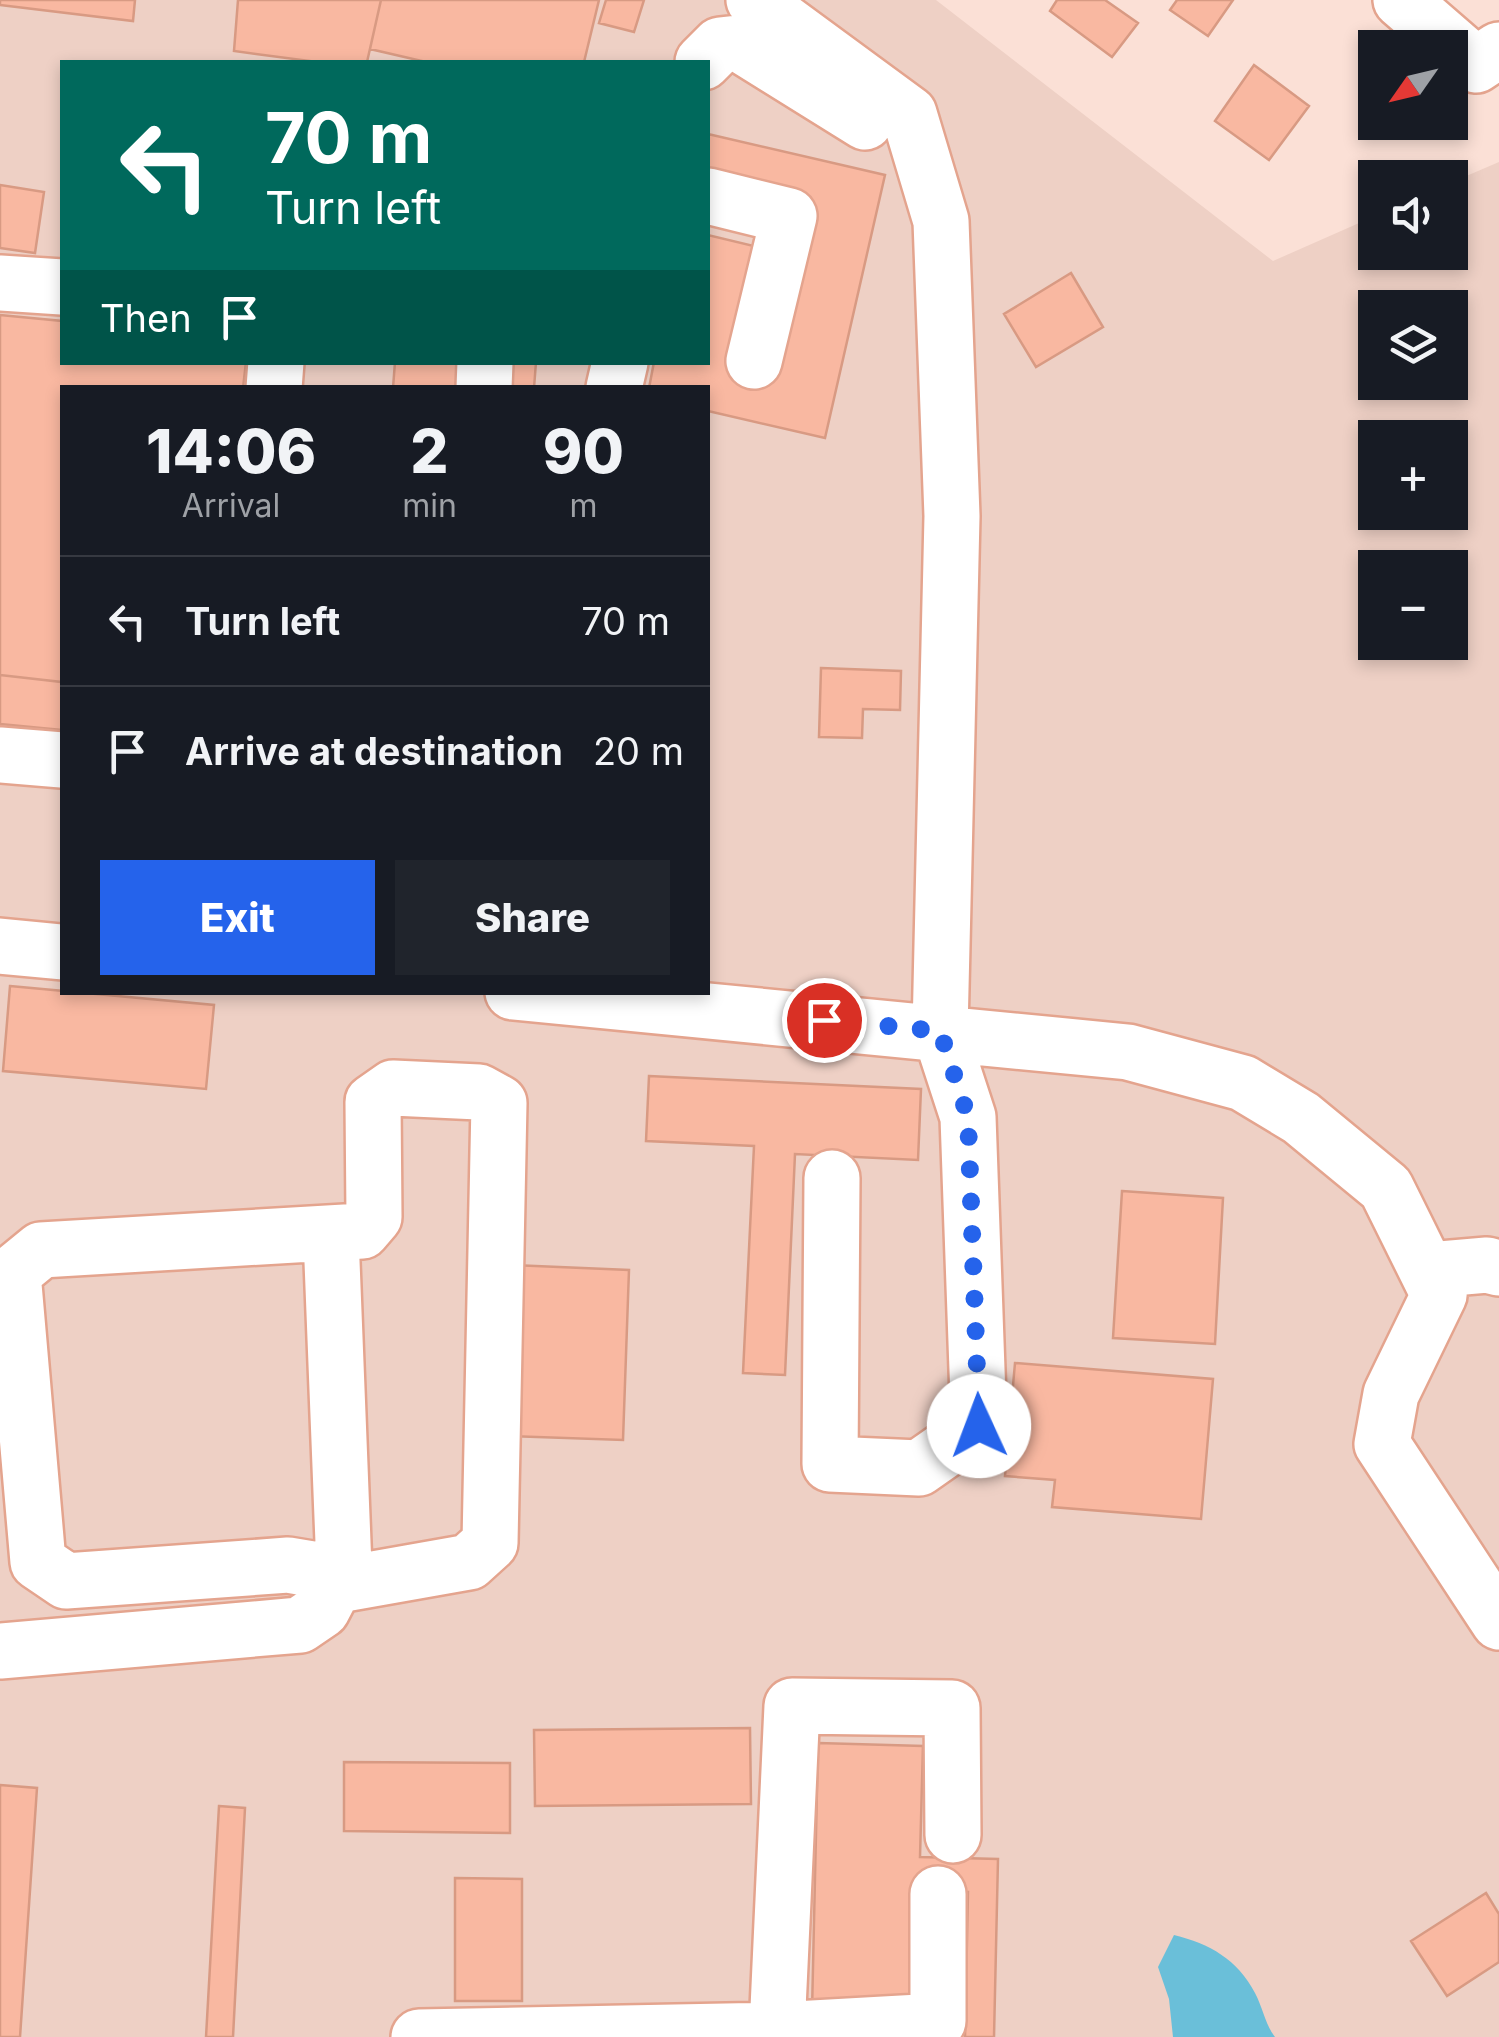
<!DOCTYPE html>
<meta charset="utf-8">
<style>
:root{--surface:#171b24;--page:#20242c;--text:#f1f3f6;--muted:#9ea1a6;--line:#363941;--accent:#2563eb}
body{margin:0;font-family:Inter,sans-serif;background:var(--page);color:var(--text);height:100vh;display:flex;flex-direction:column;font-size:38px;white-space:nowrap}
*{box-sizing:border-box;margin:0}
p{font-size:32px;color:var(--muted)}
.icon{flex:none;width:55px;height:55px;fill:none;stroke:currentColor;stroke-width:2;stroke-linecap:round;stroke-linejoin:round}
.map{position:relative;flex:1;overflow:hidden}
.drawer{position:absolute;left:60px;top:385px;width:650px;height:610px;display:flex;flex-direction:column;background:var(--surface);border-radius:0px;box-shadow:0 5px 15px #0003}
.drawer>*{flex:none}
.hud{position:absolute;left:60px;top:60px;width:650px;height:305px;border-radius:0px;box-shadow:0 5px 15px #0003;background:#00695c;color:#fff;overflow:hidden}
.needle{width:65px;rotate:236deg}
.controls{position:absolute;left:1358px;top:30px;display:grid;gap:20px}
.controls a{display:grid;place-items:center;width:110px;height:110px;border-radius:0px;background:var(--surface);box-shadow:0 5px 15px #0003;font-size:50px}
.pin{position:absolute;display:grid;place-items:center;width:85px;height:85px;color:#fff;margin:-42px;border:5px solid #fff;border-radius:50%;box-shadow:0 2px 10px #0007}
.me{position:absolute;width:110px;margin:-55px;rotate:358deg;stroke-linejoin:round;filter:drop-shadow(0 0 8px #0008)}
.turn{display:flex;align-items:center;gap:35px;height:210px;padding:0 40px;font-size:45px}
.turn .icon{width:130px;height:130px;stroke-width:2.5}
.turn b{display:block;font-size:70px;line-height:85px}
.then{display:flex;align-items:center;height:95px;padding:0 40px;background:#0003;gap:20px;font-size:38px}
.eta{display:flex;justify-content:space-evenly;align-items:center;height:170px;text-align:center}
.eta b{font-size:60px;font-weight:800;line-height:70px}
.action{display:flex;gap:20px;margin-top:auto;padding:20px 40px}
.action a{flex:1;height:115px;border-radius:0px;background:var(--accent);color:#fff;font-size:40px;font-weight:800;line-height:115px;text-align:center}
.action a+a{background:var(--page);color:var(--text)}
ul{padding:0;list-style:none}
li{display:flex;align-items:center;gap:30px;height:130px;padding:0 40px;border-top:2px solid var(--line)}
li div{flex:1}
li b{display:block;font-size:38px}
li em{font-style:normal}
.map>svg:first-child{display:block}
.built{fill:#eed0c5;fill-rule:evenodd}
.water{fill:#6abfd9}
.building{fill:#f9b8a1;stroke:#d89a83;stroke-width:2.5}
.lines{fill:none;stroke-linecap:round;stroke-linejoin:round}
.minor-casing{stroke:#e4a48e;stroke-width:60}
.minor{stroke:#fff;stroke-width:55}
.route{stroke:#2563eb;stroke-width:18;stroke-dasharray:0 32.4}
</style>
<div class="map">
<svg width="1499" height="2037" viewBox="0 0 1499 2037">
<rect width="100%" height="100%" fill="#fbe0d6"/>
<!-- built -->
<path class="built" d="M 0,0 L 936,0 L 1273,261 L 1375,216 L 1375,252 L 1450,252 L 1450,183 L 1499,162 L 1499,2037 L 0,2037 ZM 62,62 L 708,62 L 708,362 L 62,362 ZM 1375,308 L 1450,308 L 1450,382 L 1375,382 ZM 62,388 L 708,388 L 708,992 L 62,992 ZM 1375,438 L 1450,438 L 1450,512 L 1375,512 ZM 1375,568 L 1450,568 L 1450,642 L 1375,642 Z"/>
<!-- water -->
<path class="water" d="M 1174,1935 C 1210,1944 1237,1959 1255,1993 C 1263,2008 1265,2024 1275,2037 L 1173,2037 L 1169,1999 L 1158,1967 Z"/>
<!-- building -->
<path class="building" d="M 0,0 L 135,0 L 133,21 L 0,5 Z
M 238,0 L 381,0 L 367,62 L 317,62 L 234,51 Z
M 381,0 L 599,0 L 584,62 L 426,62 L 370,49 Z
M 606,0 L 644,0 L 634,32 L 599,23 Z
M 1057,0 L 1105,0 L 1138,23 L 1112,57 L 1050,11 Z
M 1177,0 L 1233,0 L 1208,36 L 1170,10 Z
M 1254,65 L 1309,106 L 1269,160 L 1215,121 Z
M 708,134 L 885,175 L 825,438 L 708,411 L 708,388 L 649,388 L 654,362 L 708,362 L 708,235 L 766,249 L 808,199 L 708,176 Z
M 0,185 L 44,192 L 35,253 L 0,248 Z
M 1071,273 L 1103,327 L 1036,367 L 1004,314 Z
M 0,315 L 62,321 L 62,362 L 246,362 L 243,388 L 62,388 L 62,682 L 0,675 Z
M 395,362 L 463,362 L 461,388 L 393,388 Z
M 493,362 L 536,362 L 534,388 L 491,388 Z
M 821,668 L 901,671 L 900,710 L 863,709 L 862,738 L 819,737 Z
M 0,675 L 62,682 L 62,730 L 0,724 Z
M 10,986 L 214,1005 L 206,1089 L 3,1071 Z
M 649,1076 L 921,1089 L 918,1160 L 795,1154 L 785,1375 L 743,1373 L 754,1146 L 646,1141 Z
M 1122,1191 L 1223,1198 L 1215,1344 L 1113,1338 Z
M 512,1265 L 629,1270 L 623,1440 L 506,1436 Z
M 1015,1363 L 1213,1379 L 1201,1519 L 1052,1507 L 1055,1480 L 1005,1476 Z
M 750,1728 L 751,1804 L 535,1806 L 534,1730 Z
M 818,1743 L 923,1746 L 920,1857 L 998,1859 L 994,2037 L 965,2037 L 968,1892 L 913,1890 L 911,2015 L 812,2012 Z
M 344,1762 L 510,1763 L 510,1833 L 344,1831 Z
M 0,1785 L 37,1788 L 20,2037 L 0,2037 Z
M 219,1806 L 245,1808 L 233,2037 L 206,2037 Z
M 455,1878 L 522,1879 L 522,2001 L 455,2001 Z
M 1486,1893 L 1499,1914 L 1499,1962 L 1447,1996 L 1411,1941 Z"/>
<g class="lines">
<!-- minor casing -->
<g class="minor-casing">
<path id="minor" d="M 754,0 L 909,114 L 941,221 L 952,516 L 940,1031 L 968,1117 L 979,1426 L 919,1468 L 830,1464 L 832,1178
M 1401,0 L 1476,65 L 1499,50
M 703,62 L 720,45 L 738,43 L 865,122
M 708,196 L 789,216 L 754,361
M 0,283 L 62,287
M 274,388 L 276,362
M 484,388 L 485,362
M 614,388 L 620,362
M 0,755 L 62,760
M 0,946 L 62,952
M 513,992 L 1128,1052 L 1243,1083 L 1301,1118 L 1386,1188 L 1439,1295 L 1391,1394 L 1382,1444 L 1499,1622
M 393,1088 L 479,1092 L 499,1103 L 490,1543 L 469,1562 L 339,1585 L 312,1569 L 288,1565 L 66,1581 L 38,1562 L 13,1273 L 41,1250 L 362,1231 L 374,1217 L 373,1102 Z
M 1429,1270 L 1487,1265 L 1499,1268
M 0,1651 L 300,1625 L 322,1610 L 344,1568 L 331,1236
M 777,2030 L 938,2021 L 938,1894
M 419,2037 L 777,2030 L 792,1706 L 952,1708 L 953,1835"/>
</g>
<!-- minor -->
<use href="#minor" class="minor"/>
</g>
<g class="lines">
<!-- route -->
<path class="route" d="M 824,1020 L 940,1031 L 968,1117 L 979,1426"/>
</g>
</svg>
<div class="controls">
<a><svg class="needle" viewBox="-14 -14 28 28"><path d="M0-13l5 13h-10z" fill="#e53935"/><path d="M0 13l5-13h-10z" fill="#9ea1a6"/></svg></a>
<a><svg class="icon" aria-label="sound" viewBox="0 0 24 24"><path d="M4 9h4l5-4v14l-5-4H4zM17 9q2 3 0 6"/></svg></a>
<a><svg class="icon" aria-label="layers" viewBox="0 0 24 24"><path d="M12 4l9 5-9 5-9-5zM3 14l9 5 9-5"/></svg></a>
<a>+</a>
<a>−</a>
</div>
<div class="pin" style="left:824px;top:1020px;background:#d93025"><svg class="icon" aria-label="arrive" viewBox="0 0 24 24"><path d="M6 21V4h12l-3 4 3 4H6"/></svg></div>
<svg class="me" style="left:979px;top:1426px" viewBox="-20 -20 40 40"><circle r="19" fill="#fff"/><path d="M0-13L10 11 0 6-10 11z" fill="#2563eb"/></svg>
<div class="hud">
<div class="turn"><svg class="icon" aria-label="left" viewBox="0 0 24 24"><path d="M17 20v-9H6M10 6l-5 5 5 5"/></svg><div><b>70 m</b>Turn left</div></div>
<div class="then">Then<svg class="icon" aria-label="arrive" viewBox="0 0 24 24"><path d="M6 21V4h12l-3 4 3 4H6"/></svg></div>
</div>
<section class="drawer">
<div class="eta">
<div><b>14:06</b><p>Arrival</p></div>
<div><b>2</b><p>min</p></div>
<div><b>90</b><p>m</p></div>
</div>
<ul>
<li><svg class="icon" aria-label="left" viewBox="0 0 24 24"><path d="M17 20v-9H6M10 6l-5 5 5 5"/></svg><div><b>Turn left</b></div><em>70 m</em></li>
<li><svg class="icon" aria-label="arrive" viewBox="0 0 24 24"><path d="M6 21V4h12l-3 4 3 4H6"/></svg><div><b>Arrive at destination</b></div><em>20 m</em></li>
</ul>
<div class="action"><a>Exit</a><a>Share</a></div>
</section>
</div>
